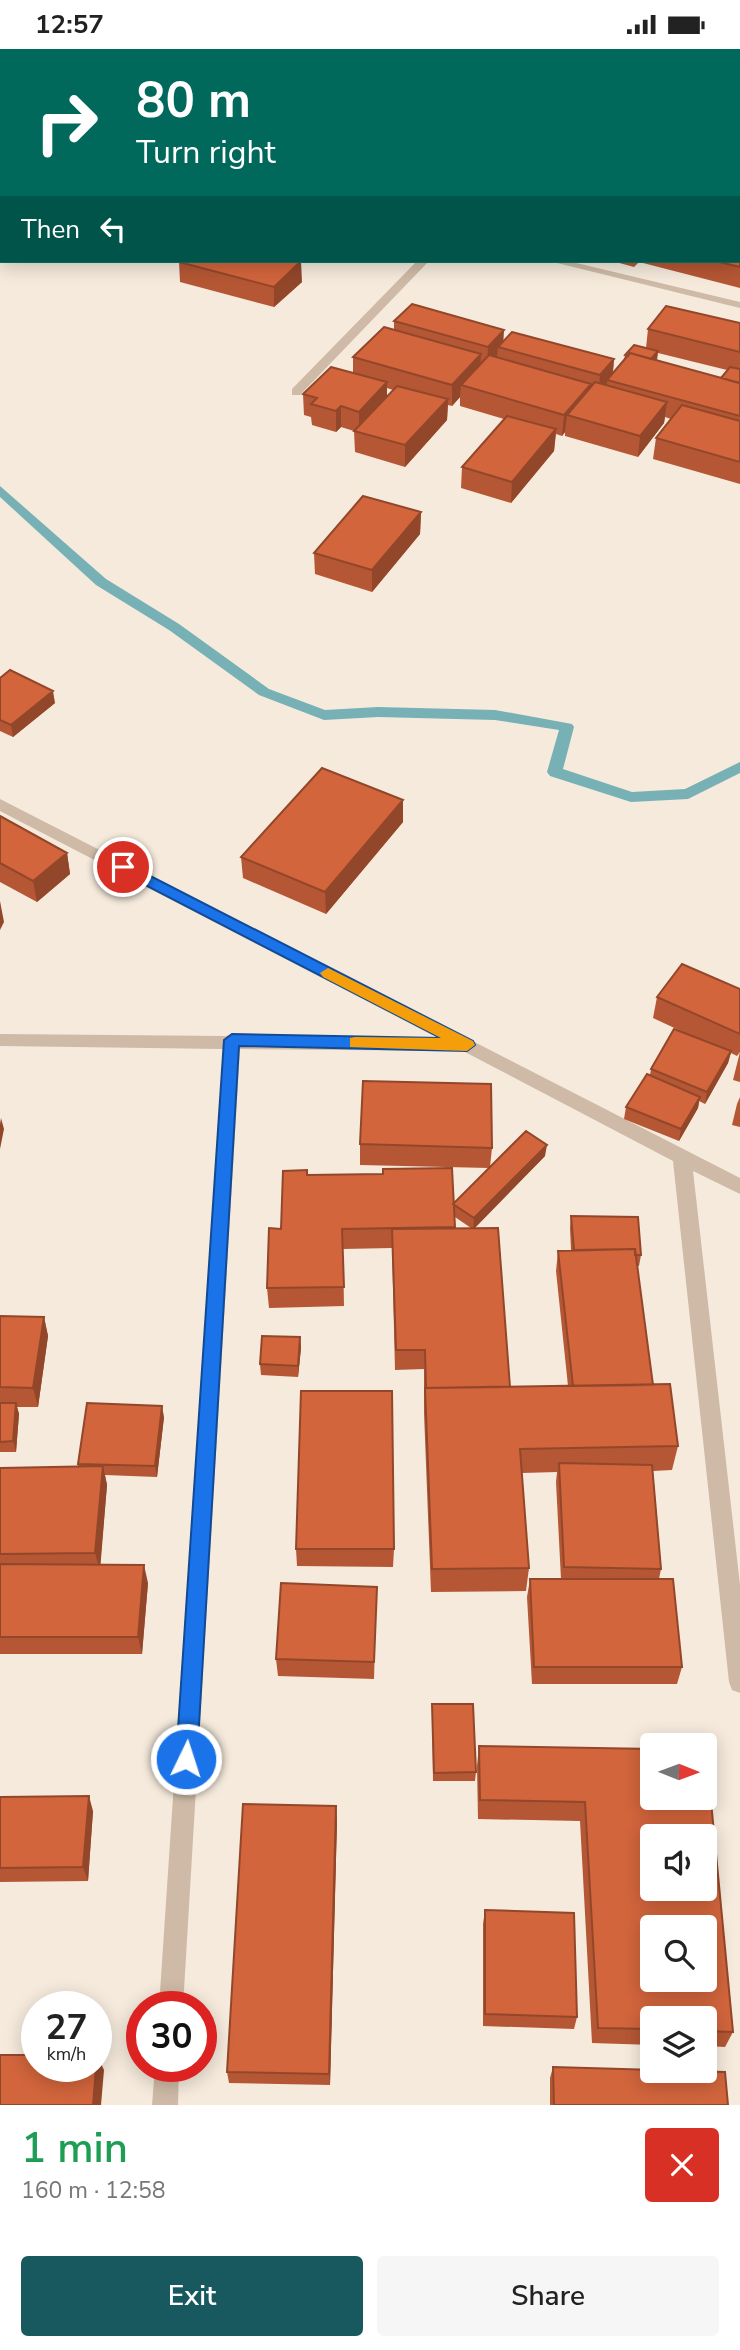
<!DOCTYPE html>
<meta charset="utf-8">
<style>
:root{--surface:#fff;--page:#f6f6f6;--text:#222;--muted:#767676;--accent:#185960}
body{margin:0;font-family:"Nunito Sans",sans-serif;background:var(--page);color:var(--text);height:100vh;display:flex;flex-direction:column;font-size:26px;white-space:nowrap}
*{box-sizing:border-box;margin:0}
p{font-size:23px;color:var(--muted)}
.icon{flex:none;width:38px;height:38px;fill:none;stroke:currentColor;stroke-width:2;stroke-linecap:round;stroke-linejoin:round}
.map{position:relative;height:2056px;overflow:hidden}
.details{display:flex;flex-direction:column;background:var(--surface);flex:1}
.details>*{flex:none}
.banner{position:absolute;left:0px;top:0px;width:740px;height:214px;box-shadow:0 4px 18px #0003;background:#00695c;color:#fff;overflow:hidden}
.needle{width:46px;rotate:91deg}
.controls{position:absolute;left:640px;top:1684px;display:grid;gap:14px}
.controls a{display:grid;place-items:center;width:77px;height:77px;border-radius:7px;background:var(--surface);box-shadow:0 4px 18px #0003;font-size:35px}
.speed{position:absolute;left:21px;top:1942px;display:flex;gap:14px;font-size:35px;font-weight:700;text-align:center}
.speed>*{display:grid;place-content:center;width:91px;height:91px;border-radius:50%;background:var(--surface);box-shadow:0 4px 18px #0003;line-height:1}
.speed small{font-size:18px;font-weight:400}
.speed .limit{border:10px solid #d22;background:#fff;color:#111}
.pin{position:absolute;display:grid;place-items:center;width:60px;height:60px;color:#fff;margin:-30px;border:4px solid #fff;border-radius:50%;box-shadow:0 2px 7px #0007}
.me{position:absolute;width:77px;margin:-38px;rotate:4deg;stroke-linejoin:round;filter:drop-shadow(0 0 5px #0008)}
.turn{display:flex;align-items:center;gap:24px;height:147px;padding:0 21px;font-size:32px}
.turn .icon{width:91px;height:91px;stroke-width:2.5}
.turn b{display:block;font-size:49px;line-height:60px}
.then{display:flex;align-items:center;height:66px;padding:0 21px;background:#0003;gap:14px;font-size:26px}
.round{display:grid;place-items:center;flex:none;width:74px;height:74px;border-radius:7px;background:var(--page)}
.headline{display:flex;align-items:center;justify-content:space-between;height:119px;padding:0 21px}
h1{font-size:42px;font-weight:600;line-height:52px;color:#1e9e55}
.button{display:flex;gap:14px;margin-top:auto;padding:14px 21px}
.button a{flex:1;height:80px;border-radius:7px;background:var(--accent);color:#fff;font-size:28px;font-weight:600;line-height:80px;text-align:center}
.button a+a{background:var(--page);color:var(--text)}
.status{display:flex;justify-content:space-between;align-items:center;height:49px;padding:0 35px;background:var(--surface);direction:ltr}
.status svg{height:19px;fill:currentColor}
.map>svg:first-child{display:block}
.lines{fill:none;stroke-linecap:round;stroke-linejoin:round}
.stream{fill:#77b0b5;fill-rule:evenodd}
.street{fill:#cebaa6;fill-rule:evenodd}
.wall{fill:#b55734;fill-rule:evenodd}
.shaded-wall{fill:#93472a}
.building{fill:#d2653c;stroke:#93472a;stroke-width:2;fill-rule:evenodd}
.route{fill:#1a73e8;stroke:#114b97;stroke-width:2}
.slow{fill:#f59e0b}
</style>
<div class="status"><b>12:57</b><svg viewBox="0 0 49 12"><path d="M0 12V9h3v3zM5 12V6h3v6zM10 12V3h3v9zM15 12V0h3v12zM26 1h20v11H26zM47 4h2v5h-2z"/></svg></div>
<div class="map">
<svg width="740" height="2056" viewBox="0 0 740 2056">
<rect width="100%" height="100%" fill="#f5eadc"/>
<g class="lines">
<!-- stream -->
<path class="stream" d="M 0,437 L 106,530 L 179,575 L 269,640 L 325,661 L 378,658 L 495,661 L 572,675 L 574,678 L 563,720 L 632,743 L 685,740 L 740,713 L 740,724 L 688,750 L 631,753 L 550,727 L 547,723 L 559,681 L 495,671 L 378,668 L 324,671 L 259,646 L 169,581 L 96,536 L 0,448 Z"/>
<!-- street -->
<path class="street" d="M 254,0 L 269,0 L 271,2 L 255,2 Z
M 613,0 L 623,0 L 623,2 L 613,2 Z
M 738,104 L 740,104 L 740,110 L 738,110 Z
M 417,212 L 429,212 L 300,346 L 292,346 L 292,340 Z
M 549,212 L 568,212 L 740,253 L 740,259 Z
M 0,750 L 740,1129 L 740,1145 L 693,1122 L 740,1536 L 740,1644 L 732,1641 L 729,1633 L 673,1112 L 463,1002 L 240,1000 L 183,1958 L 159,1958 L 223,1000 L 0,997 L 0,985 L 226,987 L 232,985 L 238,987 L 438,989 L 0,762 Z
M 155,2018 L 179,2018 L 178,2056 L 152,2056 Z"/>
</g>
<!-- wall -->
<path class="wall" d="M 0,0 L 107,0 L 107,2 L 2,2 L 2,16 L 0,16 Z
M 669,0 L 724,0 L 723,2 L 669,2 Z
M 738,7 L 740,7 L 740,46 L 738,45 Z
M 0,44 L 0,45 L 2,44 L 2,65 L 0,65 Z
M 0,73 L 2,73 L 2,125 L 0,125 Z
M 738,138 L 740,139 L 740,185 L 738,185 Z
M 740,191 L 740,239 L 643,214 L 643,212 L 738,212 Z
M 612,212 L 640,212 L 634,218 Z
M 179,213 L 302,233 L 274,258 L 180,233 Z
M 394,272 L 504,292 L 614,310 L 613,324 L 624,311 L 625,306 L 646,299 L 648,280 L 740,274 L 740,435 L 653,410 L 656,389 L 671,370 L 665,368 L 664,374 L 638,408 L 565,387 L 565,383 L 562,387 L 556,385 L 554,402 L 511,454 L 461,439 L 462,418 L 504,370 L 460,357 L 460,348 L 452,357 L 448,356 L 447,371 L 405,418 L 355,403 L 354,382 L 341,378 L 336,383 L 312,376 L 311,368 L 304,366 L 303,345 L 353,324 L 353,308 L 394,281 ZM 658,304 L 727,321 L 721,329 L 657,312 ZM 387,339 L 393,341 L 387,347 Z
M 421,463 L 420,485 L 372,543 L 315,525 L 314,504 Z
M 0,629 L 55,654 L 13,688 L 0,682 Z
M 403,751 L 403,773 L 326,865 L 243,829 L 241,808 Z
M 0,767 L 67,804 L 70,825 L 37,853 L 0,833 Z
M 740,940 L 740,1003 L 737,1007 L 731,1004 L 728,1014 L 705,1055 L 699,1052 L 698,1059 L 679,1092 L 624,1070 L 626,1058 L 650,1026 L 651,1020 L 683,983 L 653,969 L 657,948 Z
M 740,1003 L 740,1033 L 733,1031 Z
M 740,1048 L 740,1078 L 732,1076 L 737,1055 Z
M 360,1095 L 492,1099 L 490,1118 L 545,1107 L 474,1179 L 510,1338 L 568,1337 L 556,1222 L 558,1202 L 571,1201 L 570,1179 L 571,1167 L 641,1206 L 639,1217 L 637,1217 L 653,1336 L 678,1397 L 672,1421 L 653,1422 L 661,1520 L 659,1530 L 682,1618 L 677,1635 L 532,1635 L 527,1548 L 530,1530 L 561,1530 L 556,1433 L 557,1423 L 522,1424 L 529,1519 L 526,1542 L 431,1543 L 424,1364 L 424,1320 L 395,1321 L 392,1199 L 343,1200 L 344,1257 L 269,1259 L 267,1239 L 281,1180 L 307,1126 L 454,1155 L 489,1119 L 360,1116 ZM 455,1168 L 471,1179 L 455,1180 Z
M 0,1267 L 44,1268 L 48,1287 L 38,1358 L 17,1358 L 19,1365 L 16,1403 L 0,1403 Z
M 300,1288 L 301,1299 L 298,1328 L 261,1326 L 260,1315 Z
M 164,1368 L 157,1428 L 105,1426 L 107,1436 L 100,1516 L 148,1534 L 142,1605 L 0,1605 L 0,1419 L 78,1418 L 78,1415 Z
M 296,1500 L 394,1500 L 393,1518 L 297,1517 Z
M 376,1555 L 374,1630 L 278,1627 L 276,1610 Z
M 432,1655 L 476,1723 L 475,1732 L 433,1732 Z
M 479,1697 L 653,1700 L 733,1983 L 725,1998 L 705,1997 L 705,1969 L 653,1969 L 653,1996 L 592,1994 L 580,1772 L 478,1770 L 477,1717 Z
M 0,1748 L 93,1762 L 88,1832 L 0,1833 Z
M 336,1757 L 337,1772 L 330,2036 L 229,2034 L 227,2023 Z
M 485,1861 L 577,1968 L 574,1980 L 483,1977 L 483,1875 Z
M 553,2018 L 728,2056 L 550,2056 L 550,2029 Z"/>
<!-- shaded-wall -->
<path class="shaded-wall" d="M 301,212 L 302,233 L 274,258 L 274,238 Z
M 504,281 L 503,300 L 498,298 L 497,307 L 487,319 L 488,298 Z
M 658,302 L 656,313 L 649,313 Z
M 481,305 L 480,326 L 461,336 L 460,348 L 452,357 L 452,336 Z
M 614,310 L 612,331 L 607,331 L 607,337 L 598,347 L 600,326 Z
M 387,333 L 387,354 L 359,384 L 359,363 Z
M 591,335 L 589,356 L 567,366 L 565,383 L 562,387 L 564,366 Z
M 448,350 L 447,371 L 405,418 L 405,396 Z
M 667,353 L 664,374 L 638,408 L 640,387 Z
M 341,357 L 341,378 L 336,383 L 336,362 Z
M 556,380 L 554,402 L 511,454 L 512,433 Z
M 421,463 L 420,485 L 372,543 L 372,521 Z
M 53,642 L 55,654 L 13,688 L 11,676 Z
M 403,751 L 403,773 L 326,865 L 325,843 Z
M 67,804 L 70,825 L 37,853 L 33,832 Z
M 0,852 L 4,873 L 0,881 Z
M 731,1002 L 728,1014 L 705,1055 L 707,1043 Z
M 700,1048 L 698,1059 L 679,1092 L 681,1080 Z
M 1,1069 L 4,1080 L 0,1100 L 0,1075 Z
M 547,1096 L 545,1107 L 473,1181 L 474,1169 Z
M 44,1268 L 48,1287 L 38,1358 L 33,1339 Z
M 300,1288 L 301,1299 L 298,1328 L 298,1317 Z
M 16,1354 L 19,1365 L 16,1403 L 13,1392 Z
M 162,1357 L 164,1368 L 157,1428 L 155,1417 Z
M 103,1417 L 107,1436 L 100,1522 L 95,1504 Z
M 144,1516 L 148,1534 L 142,1605 L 138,1588 Z
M 89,1747 L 93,1762 L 88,1832 L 83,1818 Z
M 336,1757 L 337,1772 L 330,2036 L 329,2025 Z
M 97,2006 L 104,2021 L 101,2056 L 93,2056 Z"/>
<!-- building -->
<path class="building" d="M 10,0 L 101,0 L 99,2 L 18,2 Z
M 738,7 L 740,7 L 740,26 L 738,25 Z
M 2,44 L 2,55 L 0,54 L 0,45 Z
M 0,73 L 2,73 L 2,106 L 0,106 Z
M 738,138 L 740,139 L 740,165 L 738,164 Z
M 738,201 L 740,201 L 740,218 L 715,212 L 738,212 Z
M 180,212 L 301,212 L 274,238 L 179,213 Z
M 412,255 L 504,281 L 488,298 L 394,272 Z
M 666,257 L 740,274 L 740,303 L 648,280 Z
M 384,278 L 481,305 L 452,336 L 353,308 Z
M 512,283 L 614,310 L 600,326 L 498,298 Z
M 634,296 L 658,302 L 651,310 L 630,304 L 628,307 L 625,306 Z
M 630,304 L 740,334 L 740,367 L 607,331 Z
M 489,306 L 591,335 L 564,366 L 461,336 Z
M 331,318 L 387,333 L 359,363 L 341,357 L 336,362 L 311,355 L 317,349 L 303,345 Z
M 730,318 L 740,320 L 740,332 L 739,334 L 721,329 Z
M 595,333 L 667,353 L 640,387 L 567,366 Z
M 397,337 L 448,350 L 405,396 L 354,382 Z
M 682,356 L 740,372 L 740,413 L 656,389 Z
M 507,367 L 556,380 L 512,433 L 462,418 Z
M 363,447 L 421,463 L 372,521 L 314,504 Z
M 10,621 L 53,642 L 11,676 L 0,671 L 0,629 Z
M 322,719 L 403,751 L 325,843 L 241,808 Z
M 0,767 L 67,804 L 33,832 L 0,814 Z
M 682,915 L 740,940 L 740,985 L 657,948 Z
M 674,980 L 731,1002 L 707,1043 L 651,1020 Z
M 647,1025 L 700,1048 L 681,1080 L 626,1058 Z
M 363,1032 L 491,1035 L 492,1099 L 360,1095 Z
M 526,1082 L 547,1096 L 474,1169 L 453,1155 Z
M 452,1119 L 455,1178 L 342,1180 L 344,1238 L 267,1239 L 269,1179 L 281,1180 L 283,1122 L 307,1121 L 307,1126 L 383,1125 L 383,1120 Z
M 571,1167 L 638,1168 L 641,1206 L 635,1206 L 635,1200 L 574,1201 Z
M 498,1179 L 510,1338 L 426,1339 L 425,1301 L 396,1301 L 392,1180 Z
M 635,1200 L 653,1336 L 573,1337 L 558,1202 Z
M 0,1267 L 44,1268 L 33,1339 L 0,1338 Z
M 262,1287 L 300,1288 L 298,1317 L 260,1315 Z
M 670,1335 L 678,1397 L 520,1400 L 529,1519 L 432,1520 L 425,1339 Z
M 301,1342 L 392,1342 L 394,1500 L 296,1500 Z
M 0,1354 L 16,1354 L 13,1392 L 0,1393 Z
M 87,1354 L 162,1357 L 155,1417 L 78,1415 Z
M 559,1414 L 652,1416 L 661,1520 L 564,1518 Z
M 103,1417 L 95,1504 L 0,1505 L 0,1419 Z
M 0,1515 L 144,1516 L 138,1588 L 0,1588 Z
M 530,1530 L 673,1530 L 682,1618 L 534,1618 Z
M 281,1534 L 377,1538 L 374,1613 L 276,1610 Z
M 432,1655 L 473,1655 L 476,1723 L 434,1724 Z
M 479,1697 L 653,1700 L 653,1748 L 705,1748 L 706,1700 L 733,1983 L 705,1982 L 705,1969 L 653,1969 L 653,1980 L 598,1979 L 585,1753 L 480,1751 ZM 653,1787 L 705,1787 L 705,1839 L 653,1839 ZM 653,1878 L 705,1878 L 705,1930 L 653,1930 Z
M 89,1747 L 83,1818 L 0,1819 L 0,1748 Z
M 243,1755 L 336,1757 L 329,2025 L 227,2023 Z
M 485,1861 L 574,1864 L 577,1968 L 485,1965 Z
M 0,2006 L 37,2006 L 37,2018 L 96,2018 L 96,2006 L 97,2006 L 93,2056 L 0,2056 Z
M 553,2018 L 725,2023 L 728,2056 L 554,2056 Z"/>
<!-- route -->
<path class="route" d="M 123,813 L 473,992 L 475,996 L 467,1002 L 239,997 L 197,1710 L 194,1717 L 186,1720 L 179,1717 L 176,1710 L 224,991 L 232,985 L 441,989 L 118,822 L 118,815 Z"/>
<!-- slow -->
<path class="slow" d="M 328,919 L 473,992 L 475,996 L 467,1002 L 350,998 L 350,989 L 355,988 L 441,989 L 323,928 L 320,924 Z"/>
</svg>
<div class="controls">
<a><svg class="needle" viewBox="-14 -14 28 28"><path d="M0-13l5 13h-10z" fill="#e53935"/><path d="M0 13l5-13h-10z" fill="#767676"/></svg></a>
<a><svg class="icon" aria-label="sound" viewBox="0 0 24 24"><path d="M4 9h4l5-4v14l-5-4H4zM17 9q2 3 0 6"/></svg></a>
<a><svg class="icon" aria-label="search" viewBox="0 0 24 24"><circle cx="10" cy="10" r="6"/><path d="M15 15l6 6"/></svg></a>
<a><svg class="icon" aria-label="layers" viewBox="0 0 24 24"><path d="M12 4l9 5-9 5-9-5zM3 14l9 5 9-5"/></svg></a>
</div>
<div class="speed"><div>27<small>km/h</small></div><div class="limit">30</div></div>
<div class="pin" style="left:123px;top:818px;background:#d93025"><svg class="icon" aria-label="arrive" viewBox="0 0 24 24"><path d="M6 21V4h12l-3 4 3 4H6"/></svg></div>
<svg class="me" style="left:186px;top:1710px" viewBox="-20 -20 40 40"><circle r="17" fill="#1a73e8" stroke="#fff" stroke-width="3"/><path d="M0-11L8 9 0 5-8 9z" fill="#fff"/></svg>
<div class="banner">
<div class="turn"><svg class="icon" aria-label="right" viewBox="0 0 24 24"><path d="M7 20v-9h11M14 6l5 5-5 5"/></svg><div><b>80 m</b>Turn right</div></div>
<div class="then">Then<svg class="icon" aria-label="left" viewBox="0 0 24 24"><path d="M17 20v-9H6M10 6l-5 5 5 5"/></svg></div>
</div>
</div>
<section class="details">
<div class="headline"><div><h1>1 min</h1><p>160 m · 12:58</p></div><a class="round" style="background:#d93025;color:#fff"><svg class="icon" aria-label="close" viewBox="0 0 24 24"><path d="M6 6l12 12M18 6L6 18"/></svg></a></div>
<div class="button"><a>Exit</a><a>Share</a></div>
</section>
